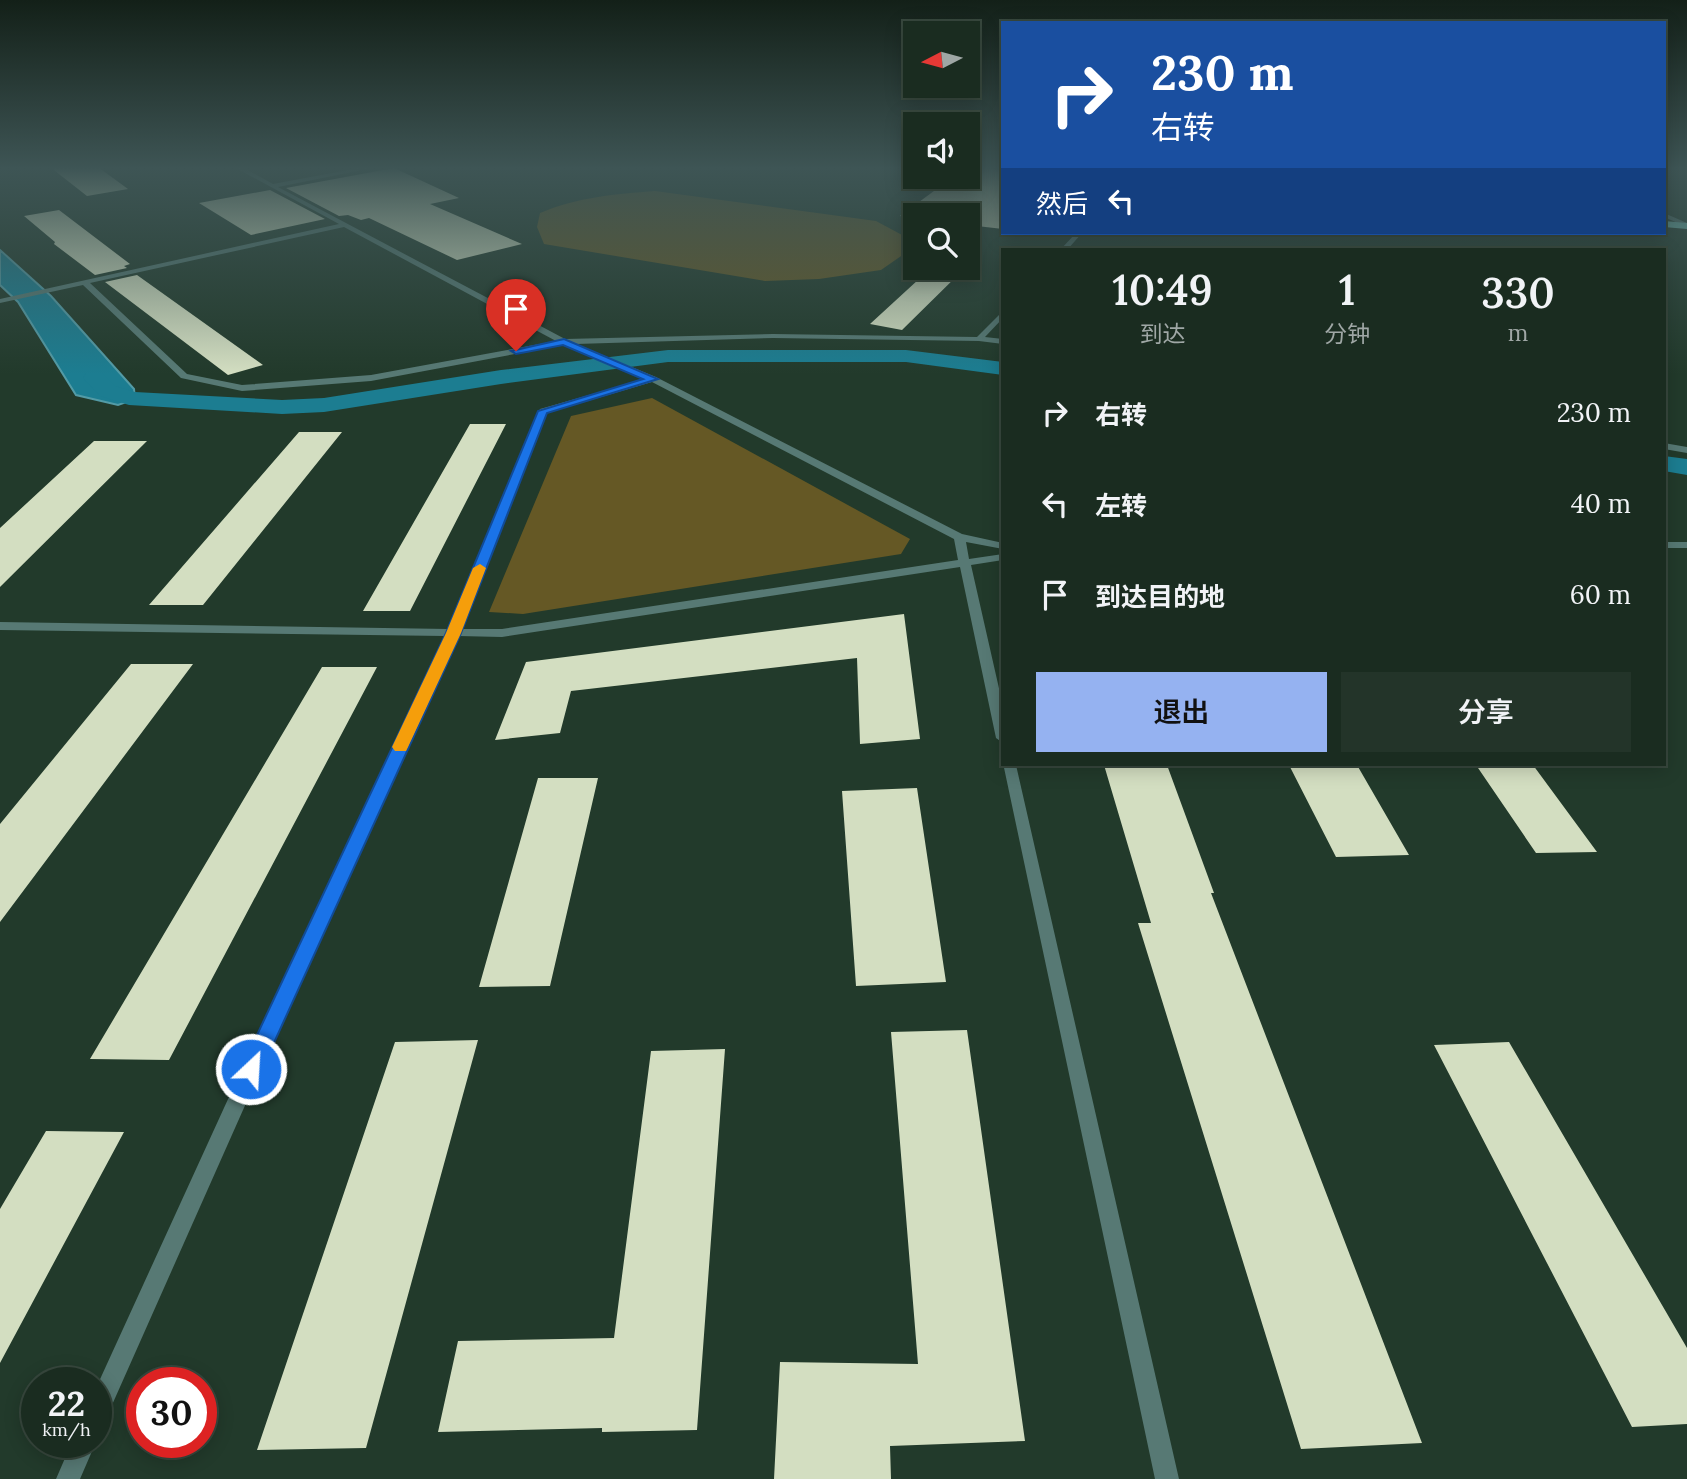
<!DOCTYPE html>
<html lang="zh">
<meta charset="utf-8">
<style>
:root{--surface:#1a2c20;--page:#233429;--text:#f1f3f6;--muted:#9fa7a5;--line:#38483e;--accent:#95b2f1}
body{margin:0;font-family:Lora,"Noto Sans SC",serif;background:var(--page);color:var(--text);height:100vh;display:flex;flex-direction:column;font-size:26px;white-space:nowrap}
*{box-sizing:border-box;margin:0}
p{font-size:23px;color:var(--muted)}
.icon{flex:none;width:38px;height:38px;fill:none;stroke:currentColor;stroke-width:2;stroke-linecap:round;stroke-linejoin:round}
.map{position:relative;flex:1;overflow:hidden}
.panel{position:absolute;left:1001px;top:248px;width:665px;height:518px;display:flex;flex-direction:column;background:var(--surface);border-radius:0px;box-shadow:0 4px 18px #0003,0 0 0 2px var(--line)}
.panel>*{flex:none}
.guide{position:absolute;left:1001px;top:21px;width:665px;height:214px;border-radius:0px;box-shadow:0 4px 18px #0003,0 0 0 2px var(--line);background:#1a4fa0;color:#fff;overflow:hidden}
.needle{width:46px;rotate:264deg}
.tools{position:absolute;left:903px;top:21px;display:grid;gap:14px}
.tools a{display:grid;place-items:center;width:77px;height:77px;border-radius:0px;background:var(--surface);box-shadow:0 4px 18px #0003,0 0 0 2px var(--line);font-size:35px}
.speed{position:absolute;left:21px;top:1367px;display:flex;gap:14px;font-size:35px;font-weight:700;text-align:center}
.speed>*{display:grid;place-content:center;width:91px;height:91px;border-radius:50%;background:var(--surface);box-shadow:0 4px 18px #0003,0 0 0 2px var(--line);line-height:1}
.speed small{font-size:18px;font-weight:400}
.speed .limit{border:10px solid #d22;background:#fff;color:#111}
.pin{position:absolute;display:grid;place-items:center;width:60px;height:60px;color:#fff;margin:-72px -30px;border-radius:50% 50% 50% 0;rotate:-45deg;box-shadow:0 0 7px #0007}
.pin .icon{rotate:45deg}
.me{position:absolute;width:77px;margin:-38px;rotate:25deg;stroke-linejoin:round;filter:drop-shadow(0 0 5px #0008)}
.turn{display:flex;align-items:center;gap:24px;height:147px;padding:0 35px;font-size:32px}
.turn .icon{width:91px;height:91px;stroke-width:2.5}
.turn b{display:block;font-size:49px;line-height:60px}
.then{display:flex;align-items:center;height:66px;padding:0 35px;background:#0003;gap:14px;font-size:26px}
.eta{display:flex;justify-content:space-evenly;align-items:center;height:119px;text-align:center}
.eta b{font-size:42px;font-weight:600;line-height:49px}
.primary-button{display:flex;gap:14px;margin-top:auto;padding:14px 35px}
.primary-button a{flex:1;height:80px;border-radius:0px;background:var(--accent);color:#111;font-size:28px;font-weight:600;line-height:80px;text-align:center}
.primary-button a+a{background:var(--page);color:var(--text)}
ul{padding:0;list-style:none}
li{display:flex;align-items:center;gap:21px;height:91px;padding:0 35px}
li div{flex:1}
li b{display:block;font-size:26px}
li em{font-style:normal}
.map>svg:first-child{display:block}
.green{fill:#655825}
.water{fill:#1c7d91;stroke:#539ba6;stroke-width:2}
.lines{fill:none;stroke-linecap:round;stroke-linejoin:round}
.canal{fill:#1c7d91;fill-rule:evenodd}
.building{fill:#d3dec1}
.minor{fill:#577974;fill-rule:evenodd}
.trunk{fill:#78cac0;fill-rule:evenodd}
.route{fill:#1a73e8;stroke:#114b97;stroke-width:2}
.slow{fill:#f59e0b}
</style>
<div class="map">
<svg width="1687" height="1479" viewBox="0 0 1687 1479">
<rect width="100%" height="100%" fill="#223a2b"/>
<!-- green -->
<path class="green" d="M 655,191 L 876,221 L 904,236 L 904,254 L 881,270 L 819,279 L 765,281 L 544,244 L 537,227 L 540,213 C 578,197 615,194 655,191 Z
M 652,398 L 910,539 L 901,554 L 523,614 L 489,612 L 571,416 Z"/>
<!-- water -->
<path class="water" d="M 0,250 L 51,296 L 134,389 L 135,399 L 118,405 L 76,395 L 18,302 L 0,285 Z"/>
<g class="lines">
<!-- canal -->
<path class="canal" d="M 668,350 L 906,350 L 1003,362 L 1003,375 L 906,362 L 668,362 L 501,384 L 324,412 L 282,414 L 129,405 L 100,396 L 83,378 L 86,373 L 102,373 L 115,386 L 135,392 L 282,400 L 324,398 L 501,370 Z
M 1664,456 L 1687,459 L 1687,475 L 1664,471 Z"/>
</g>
<!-- building -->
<path class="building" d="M 50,167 L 98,167 L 128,189 L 87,196 Z
M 968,167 L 1003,170 L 1003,229 L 968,225 L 968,215 L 915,215 L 915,218 L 900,216 L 953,177 L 968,177 Z
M 394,168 L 459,198 L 430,204 L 522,244 L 457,260 L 369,218 L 361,220 L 348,215 L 339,216 L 286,188 Z
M 270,190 L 325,219 L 251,235 L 199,203 Z
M 59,210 L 130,264 L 124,266 L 127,268 L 95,275 L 54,244 L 55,242 L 24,216 Z
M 931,268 L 965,268 L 902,330 L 870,324 Z
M 137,275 L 263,365 L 228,375 L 105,282 Z
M 470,424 L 506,424 L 410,611 L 363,611 Z
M 299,432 L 342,432 L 203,605 L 149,605 Z
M 94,441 L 147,441 L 0,587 L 0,528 Z
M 904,614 L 920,739 L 860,744 L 857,658 L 571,691 L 560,733 L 495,740 L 526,662 Z
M 131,664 L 193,664 L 0,922 L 0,824 Z
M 322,667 L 377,667 L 169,1060 L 90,1059 Z
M 1104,765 L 1167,765 L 1214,893 L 1211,893 L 1422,1443 L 1301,1449 L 1138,923 L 1151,923 Z
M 1289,765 L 1357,765 L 1409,855 L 1336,857 Z
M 1476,765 L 1533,765 L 1597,852 L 1536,853 Z
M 538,778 L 598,778 L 550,986 L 479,987 Z
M 917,788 L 946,982 L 856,986 L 842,791 Z
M 967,1030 L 1025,1441 L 890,1446 L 891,1479 L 774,1479 L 780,1362 L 918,1364 L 891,1032 Z
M 478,1040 L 366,1448 L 257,1450 L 395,1042 Z
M 1509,1042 L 1687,1348 L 1687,1424 L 1632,1427 L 1434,1045 Z
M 725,1049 L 697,1430 L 602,1432 L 602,1428 L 438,1432 L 458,1341 L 614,1338 L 651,1051 Z
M 46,1131 L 124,1132 L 0,1363 L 0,1209 Z"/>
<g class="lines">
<!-- minor -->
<path class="minor" d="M 234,167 L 242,167 L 273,184 L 364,167 L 377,167 L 278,187 L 565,339 L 773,334 L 977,337 L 1003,311 L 1003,318 L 985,337 L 1003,339 L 1003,344 L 979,341 L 773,338 L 576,344 L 656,377 L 962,534 L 1003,543 L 1003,549 L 966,542 L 969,559 L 1003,554 L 1003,560 L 971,565 L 1003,706 L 1003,743 L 996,738 L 960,567 L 502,637 L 458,636 L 251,1092 L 104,1423 L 96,1427 L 96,1388 L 234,1086 L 445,636 L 0,630 L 0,622 L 449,629 L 540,409 L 645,379 L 563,345 L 371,381 L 242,391 L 181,378 L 83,285 L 0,303 L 0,299 L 339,224 ZM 344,227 L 556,341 L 371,375 L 242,385 L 187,374 L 90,283 ZM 652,382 L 954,539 L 958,560 L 502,629 L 461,629 L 547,413 Z
M 1664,213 L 1687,223 L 1687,227 L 1664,217 Z
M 1076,233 L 1082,233 L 1067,250 L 1060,250 Z
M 1664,443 L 1687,447 L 1687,453 L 1664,449 Z
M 1664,542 L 1687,542 L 1687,548 L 1664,548 Z
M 1003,763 L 1016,765 L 1179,1479 L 1155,1479 Z
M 72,1442 L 96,1442 L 80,1479 L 56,1479 Z"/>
<!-- trunk -->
<path class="trunk" d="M 1664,221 L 1687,223 L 1687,229 L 1664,227 Z"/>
</g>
<!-- sky -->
<linearGradient id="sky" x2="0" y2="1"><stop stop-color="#132018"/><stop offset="0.45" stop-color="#3e5555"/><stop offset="1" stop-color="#3e5555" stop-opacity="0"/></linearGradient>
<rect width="1687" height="374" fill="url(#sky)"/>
<!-- route -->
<path class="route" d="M 564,339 L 658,379 L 547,413 L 461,633 L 262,1069 L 259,1075 L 251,1078 L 244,1075 L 241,1069 L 446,633 L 538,411 L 643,379 L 563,345 L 516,354 L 511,351 Z"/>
<!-- slow -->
<path class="slow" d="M 480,564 L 486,568 L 461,633 L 408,747 L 406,751 L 395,751 L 392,747 L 446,633 L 473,568 Z"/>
</svg>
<div class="tools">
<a><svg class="needle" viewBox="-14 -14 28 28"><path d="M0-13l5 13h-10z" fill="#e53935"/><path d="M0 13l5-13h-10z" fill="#9fa7a5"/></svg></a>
<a><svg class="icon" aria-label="sound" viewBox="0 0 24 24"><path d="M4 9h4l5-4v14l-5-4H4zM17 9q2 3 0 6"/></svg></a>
<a><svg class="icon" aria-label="search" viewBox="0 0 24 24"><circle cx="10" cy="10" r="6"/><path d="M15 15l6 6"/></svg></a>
</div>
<div class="speed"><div>22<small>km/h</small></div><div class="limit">30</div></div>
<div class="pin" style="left:516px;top:351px;background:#d93025"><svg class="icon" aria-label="arrive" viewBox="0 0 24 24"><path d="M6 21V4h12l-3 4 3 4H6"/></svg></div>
<svg class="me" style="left:251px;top:1069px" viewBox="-20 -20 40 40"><circle r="17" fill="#1a73e8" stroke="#fff" stroke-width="3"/><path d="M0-11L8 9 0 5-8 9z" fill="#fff"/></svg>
<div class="guide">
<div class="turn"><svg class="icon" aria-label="right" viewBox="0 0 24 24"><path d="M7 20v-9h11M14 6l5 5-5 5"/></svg><div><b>230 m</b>右转</div></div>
<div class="then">然后<svg class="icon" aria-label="left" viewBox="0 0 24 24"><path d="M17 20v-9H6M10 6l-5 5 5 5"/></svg></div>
</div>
<section class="panel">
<div class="eta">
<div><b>10:49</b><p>到达</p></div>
<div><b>1</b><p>分钟</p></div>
<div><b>330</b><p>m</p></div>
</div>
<ul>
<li><svg class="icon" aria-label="right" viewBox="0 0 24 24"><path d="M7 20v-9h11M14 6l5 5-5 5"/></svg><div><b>右转</b></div><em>230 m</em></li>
<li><svg class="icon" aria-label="left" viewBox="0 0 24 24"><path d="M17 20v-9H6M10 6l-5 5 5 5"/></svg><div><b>左转</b></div><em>40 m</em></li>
<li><svg class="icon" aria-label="arrive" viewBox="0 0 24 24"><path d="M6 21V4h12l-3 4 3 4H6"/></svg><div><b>到达目的地</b></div><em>60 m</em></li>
</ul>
<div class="primary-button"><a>退出</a><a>分享</a></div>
</section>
</div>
